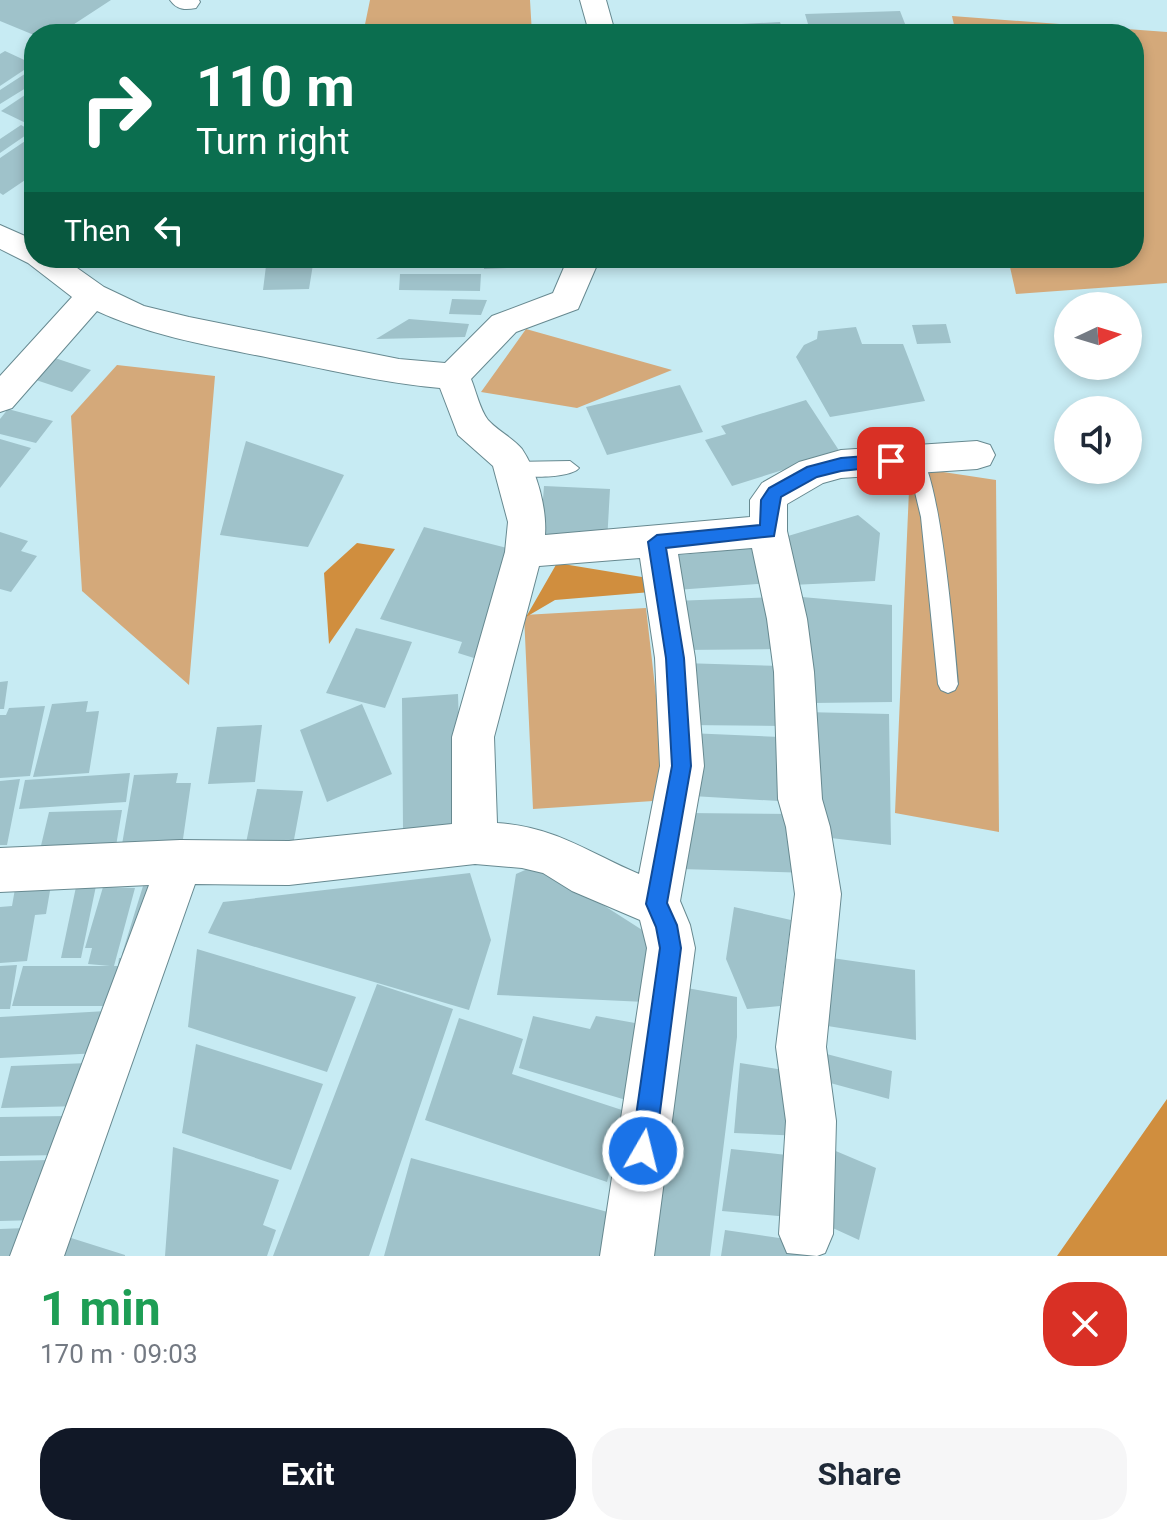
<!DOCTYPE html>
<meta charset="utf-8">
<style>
:root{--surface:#fff;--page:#f6f6f7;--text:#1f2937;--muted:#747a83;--accent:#111827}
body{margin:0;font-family:Roboto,sans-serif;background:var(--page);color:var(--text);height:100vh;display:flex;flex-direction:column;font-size:30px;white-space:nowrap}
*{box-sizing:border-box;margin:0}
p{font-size:26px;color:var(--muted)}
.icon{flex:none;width:44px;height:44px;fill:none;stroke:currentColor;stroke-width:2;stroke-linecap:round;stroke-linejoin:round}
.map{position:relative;height:1256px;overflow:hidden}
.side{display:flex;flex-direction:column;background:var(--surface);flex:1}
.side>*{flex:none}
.banner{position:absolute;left:24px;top:24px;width:1120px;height:244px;border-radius:32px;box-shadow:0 4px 12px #0003;background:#0b6e4f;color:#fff;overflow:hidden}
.needle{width:52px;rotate:86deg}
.fabs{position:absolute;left:1054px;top:292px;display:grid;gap:16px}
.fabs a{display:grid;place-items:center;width:88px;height:88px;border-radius:50%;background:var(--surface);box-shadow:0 4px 12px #0003;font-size:40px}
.pin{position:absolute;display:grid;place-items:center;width:68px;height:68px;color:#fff;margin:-34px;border-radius:16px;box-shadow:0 4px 12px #0006}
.me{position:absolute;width:88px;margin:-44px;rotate:8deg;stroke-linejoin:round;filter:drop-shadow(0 0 6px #0008)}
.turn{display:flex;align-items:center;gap:28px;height:168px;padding:0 40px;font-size:36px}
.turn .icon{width:104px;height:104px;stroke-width:2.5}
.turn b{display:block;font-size:56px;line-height:68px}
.then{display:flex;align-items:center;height:76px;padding:0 40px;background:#0003;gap:16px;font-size:30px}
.round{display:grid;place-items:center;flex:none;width:84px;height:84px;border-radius:32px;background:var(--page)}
.overview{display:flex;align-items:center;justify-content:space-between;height:136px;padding:0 40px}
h1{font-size:48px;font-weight:700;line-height:60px;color:#1e9e55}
.button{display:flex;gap:16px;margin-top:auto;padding:16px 40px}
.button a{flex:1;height:92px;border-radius:32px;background:var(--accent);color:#fff;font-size:32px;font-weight:700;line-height:92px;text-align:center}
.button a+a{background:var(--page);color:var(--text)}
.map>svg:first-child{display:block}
.green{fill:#d4a97a}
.forest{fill:#d08e3e}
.building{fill:#9fc2ca}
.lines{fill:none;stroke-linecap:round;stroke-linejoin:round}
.lane-casing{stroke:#678990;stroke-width:2}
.street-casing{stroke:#678990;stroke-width:2}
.lane{fill:#fff;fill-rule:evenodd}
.street{fill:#fff;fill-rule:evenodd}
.route{fill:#1a73e8;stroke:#114b97;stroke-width:2}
</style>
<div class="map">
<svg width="1167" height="1256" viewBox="0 0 1167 1256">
<rect width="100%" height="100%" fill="#c7ebf3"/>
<!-- green -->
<path class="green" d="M 370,0 L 530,0 L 532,34 L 363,34 Z
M 952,16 L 1167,32 L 1167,283 L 1016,294 L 1008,258 L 1134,258 L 1134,34 L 956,34 Z
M 526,329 L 672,370 L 577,408 L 481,392 Z
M 117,365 L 215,376 L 189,685 L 82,591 L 71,416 Z
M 910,467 L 996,480 L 999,832 L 895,813 Z
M 646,608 L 668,800 L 533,809 L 524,615 Z"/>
<!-- forest -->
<path class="forest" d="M 357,543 L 395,549 L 329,644 L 324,573 Z
M 557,563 L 642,577 L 651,592 L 555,600 L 526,617 Z
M 1167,1099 L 1167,1256 L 1057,1256 Z"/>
<!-- building -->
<path class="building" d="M 0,0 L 111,0 L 59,34 L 34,35 L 0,21 Z
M 900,11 L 909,34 L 811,34 L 805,14 Z
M 780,22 L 784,34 L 669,34 L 668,28 Z
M 5,51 L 33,64 L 0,86 L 0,54 Z
M 34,68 L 34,83 L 0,104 L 0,90 Z
M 34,89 L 34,127 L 1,111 Z
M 21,125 L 32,131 L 0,153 L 0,139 Z
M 34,135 L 34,174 L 3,195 L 0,193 L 0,158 Z
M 267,258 L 314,258 L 309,289 L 263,290 Z
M 405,258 L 472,258 L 473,266 L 404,267 Z
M 484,258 L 507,258 L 507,268 L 484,269 Z
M 400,274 L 481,274 L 480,291 L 399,290 Z
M 452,299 L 487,300 L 481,315 L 449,314 Z
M 409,319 L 469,324 L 465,337 L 376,339 Z
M 946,324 L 951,343 L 917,344 L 912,325 Z
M 856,327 L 862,344 L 903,344 L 925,401 L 830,417 L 796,357 L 804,345 L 817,339 L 818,331 Z
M 52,357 L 91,370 L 72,392 L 33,379 Z
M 680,385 L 703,432 L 607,455 L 586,407 Z
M 806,400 L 840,452 L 732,486 L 705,440 L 726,434 L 721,426 Z
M 8,409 L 53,421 L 36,443 L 0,434 L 0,419 Z
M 0,439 L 31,448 L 0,488 Z
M 246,441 L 344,475 L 308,547 L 220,535 Z
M 544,486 L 610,489 L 607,542 L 540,539 Z
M 858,515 L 880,533 L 875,581 L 792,585 L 788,536 Z
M 424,527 L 519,551 L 474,658 L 458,653 L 462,642 L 380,619 Z
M 0,532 L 28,541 L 21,551 L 37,556 L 11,592 L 0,589 Z
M 762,547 L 769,583 L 676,590 L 670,556 Z
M 774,597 L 781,649 L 681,650 L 674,601 Z
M 802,597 L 892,605 L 892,702 L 813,703 Z
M 356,628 L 412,642 L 385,708 L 326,693 Z
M 682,663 L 783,666 L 785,726 L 686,725 Z
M 8,681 L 4,709 L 0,709 L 0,682 Z
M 458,694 L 462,825 L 403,830 L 402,698 Z
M 88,701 L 86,712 L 99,711 L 89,773 L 33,777 L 52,704 Z
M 362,704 L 392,774 L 327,802 L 300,730 Z
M 45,706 L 30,776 L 0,778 L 0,715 L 6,715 L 9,708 Z
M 804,712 L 889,714 L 891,845 L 822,837 Z
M 262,725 L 255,782 L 208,784 L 217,727 Z
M 688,733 L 780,737 L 779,801 L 692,796 Z
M 130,773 L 126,802 L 19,809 L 25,780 Z
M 178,773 L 176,783 L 191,783 L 181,853 L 120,856 L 134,775 Z
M 20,779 L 7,845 L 0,845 L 0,781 Z
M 257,789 L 303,791 L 293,845 L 246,843 Z
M 122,810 L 115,852 L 39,854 L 49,812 Z
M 685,813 L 799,814 L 810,873 L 681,869 Z
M 539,864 L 650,935 L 645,1002 L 497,995 L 516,874 Z
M 470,873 L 491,940 L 469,1010 L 208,933 L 223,902 Z
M 16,883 L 51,885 L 46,914 L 35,915 L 27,961 L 0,963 L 0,907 L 12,906 Z
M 96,886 L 81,958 L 61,958 L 76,887 Z
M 143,886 L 164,888 L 138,955 L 122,954 Z
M 103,887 L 135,888 L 114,966 L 118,966 L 119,958 L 134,958 L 124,1006 L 12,1006 L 23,966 L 110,966 L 88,964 L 92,948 L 85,948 Z
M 734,907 L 791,920 L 780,1006 L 747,1009 L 726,959 Z
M 197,949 L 356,997 L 327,1072 L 188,1027 Z
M 818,956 L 915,970 L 916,1040 L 815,1024 Z
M 17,965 L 10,1009 L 0,1009 L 0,966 Z
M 377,984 L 453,1009 L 369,1256 L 273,1256 Z
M 670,985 L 737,997 L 737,1037 L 710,1256 L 637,1256 Z
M 107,1011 L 100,1053 L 0,1058 L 0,1017 Z
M 533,1016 L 590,1029 L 596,1016 L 646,1025 L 636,1103 L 519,1068 Z
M 459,1018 L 523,1039 L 512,1074 L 625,1111 L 607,1182 L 425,1120 Z
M 196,1044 L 323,1084 L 291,1170 L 182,1133 Z
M 815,1051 L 892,1071 L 889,1099 L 812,1078 Z
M 89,1063 L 81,1106 L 1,1108 L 11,1066 Z
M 740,1063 L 796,1072 L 803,1136 L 734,1133 Z
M 69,1116 L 61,1155 L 0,1156 L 0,1117 Z
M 173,1147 L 279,1180 L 263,1225 L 276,1230 L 267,1256 L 165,1256 Z
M 731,1149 L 805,1157 L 800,1218 L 722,1211 Z
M 831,1149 L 876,1168 L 859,1240 L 813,1219 Z
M 411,1158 L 615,1214 L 609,1256 L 384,1256 Z
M 51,1160 L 38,1220 L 0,1221 L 0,1161 Z
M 26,1228 L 20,1256 L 0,1256 L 0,1229 Z
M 725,1230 L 807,1242 L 807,1256 L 721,1256 Z
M 49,1231 L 125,1255 L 125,1256 L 41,1256 Z"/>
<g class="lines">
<!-- lane casing -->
<g class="lane-casing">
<path id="lane" d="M 916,452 C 940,460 955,652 958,684 L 955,690 L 948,693 L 941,690 L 938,684 L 921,517 L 907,459 Z
M 570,461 L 579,468 C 571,479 511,480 503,469 L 512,462 Z"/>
</g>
<!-- street casing -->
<g class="street-casing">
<path id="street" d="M 170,0 L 199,0 L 200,2 L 196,8 C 185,10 177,10 170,0 Z
M 580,0 L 606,0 L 613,25 L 609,34 L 583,34 L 587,25 Z
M 0,225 L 34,240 L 34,258 L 63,258 L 104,287 L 144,306 L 189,317 L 399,359 L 445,363 L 492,316 L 553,293 L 568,258 L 600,258 L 578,309 L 516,332 L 471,379 C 476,391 480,410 488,420 C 498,431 513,438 522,449 C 537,471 547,509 545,535 L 750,517 L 750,500 L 762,483 L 799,462 L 841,450 L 977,441 L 990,445 L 995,455 L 990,465 L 977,469 L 841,478 L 823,483 L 787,504 L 787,531 L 807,619 L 814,672 L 822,799 L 830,827 L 841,894 L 826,1047 L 836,1121 L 833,1234 L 825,1253 L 817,1256 L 787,1253 L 779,1234 L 786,1121 L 776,1047 L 795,894 L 786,827 L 778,799 L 774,672 L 767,619 L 752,548 L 678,554 L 695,658 L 704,766 L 680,901 L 690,925 L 695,948 L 654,1256 L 600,1256 L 647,948 L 640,920 L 572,891 L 543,873 L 522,868 L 475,864 L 289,885 L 195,884 L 64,1256 L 10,1256 L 149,885 L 0,892 L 0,848 L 180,840 L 289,841 L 452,824 L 452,737 L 505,552 L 508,522 L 493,466 L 458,435 L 440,388 C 382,383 326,369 270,358 C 211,346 151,336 97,311 L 12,408 L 0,412 L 0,376 L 72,297 L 28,263 L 0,249 ZM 640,558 L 655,658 L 660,766 L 639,874 C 587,852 556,827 497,823 L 494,737 L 539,566 Z"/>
</g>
<!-- lane -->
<use href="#lane" class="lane"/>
<!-- street -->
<use href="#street" class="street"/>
</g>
<!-- route -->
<path class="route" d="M 891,454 L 897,456 L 899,461 L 897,465 L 841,471 L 817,477 L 781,497 L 774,536 L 666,548 L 684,658 L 691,766 L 667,903 L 677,925 L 681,948 L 655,1151 L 652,1160 L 643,1163 L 635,1160 L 631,1151 L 660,948 L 656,927 L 646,904 L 672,766 L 666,658 L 648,542 L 657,535 L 760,525 L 761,500 L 769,488 L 807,467 L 841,458 Z"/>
</svg>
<div class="fabs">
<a><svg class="needle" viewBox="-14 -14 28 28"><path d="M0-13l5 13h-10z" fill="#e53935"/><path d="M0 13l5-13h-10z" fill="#747a83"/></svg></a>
<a><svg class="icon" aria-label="sound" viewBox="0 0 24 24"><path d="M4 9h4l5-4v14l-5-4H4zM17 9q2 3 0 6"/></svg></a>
</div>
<div class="pin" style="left:891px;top:461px;background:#d93025"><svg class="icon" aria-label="arrive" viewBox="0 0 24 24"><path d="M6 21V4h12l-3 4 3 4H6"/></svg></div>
<svg class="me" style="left:643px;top:1151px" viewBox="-20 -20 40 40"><circle r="17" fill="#1a73e8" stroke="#fff" stroke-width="3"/><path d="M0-11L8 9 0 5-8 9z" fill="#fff"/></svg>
<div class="banner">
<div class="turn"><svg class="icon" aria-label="right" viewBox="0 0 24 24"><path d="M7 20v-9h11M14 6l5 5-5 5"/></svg><div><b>110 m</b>Turn right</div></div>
<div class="then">Then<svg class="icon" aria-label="left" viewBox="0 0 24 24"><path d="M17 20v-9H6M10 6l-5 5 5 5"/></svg></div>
</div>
</div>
<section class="side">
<div class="overview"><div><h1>1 min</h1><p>170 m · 09:03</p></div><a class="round" style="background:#d93025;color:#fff"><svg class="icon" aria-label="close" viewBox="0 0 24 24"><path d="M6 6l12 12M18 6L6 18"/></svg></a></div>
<div class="button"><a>Exit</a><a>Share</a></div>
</section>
